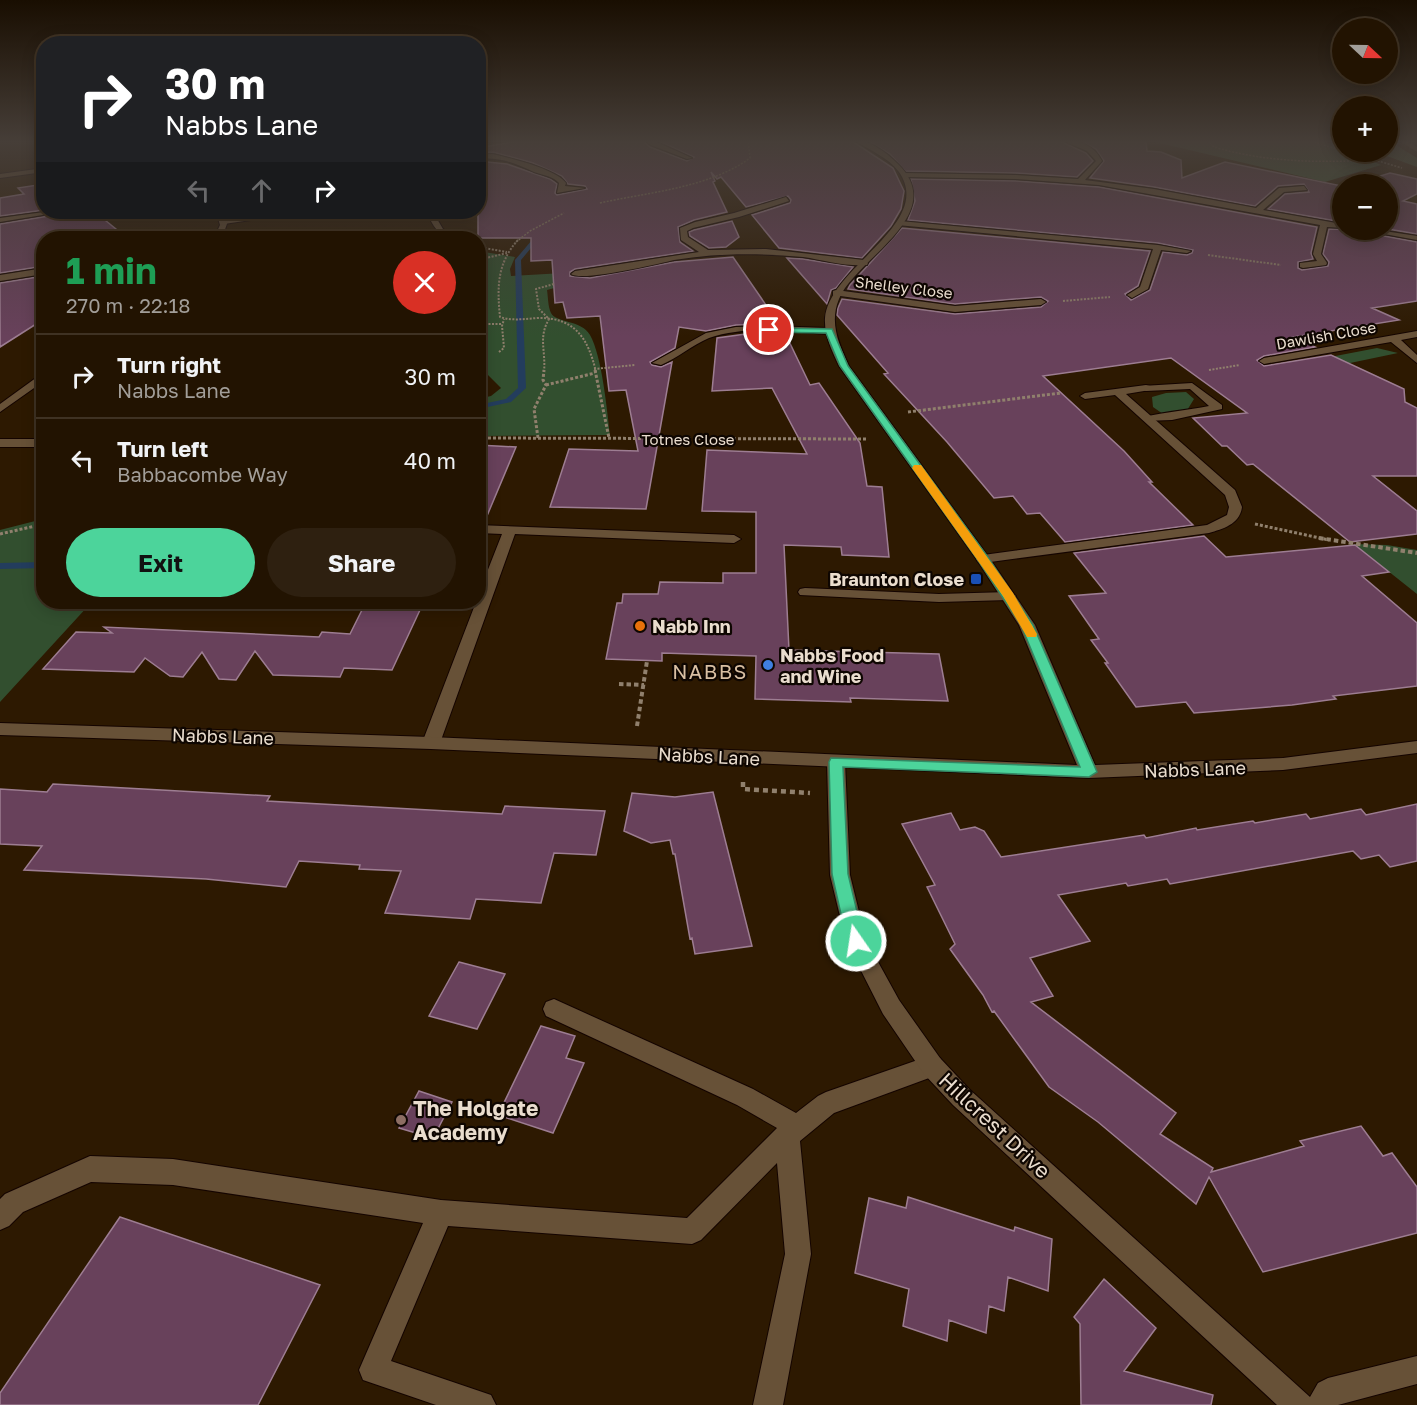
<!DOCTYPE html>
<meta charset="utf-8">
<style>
:root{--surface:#221301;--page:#2e2010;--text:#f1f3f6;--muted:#a29e99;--line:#3f3223;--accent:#4cd49b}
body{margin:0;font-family:"Golos Text",sans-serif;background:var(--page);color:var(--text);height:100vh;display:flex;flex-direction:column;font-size:22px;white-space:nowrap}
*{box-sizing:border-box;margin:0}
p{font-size:20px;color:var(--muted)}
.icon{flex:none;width:33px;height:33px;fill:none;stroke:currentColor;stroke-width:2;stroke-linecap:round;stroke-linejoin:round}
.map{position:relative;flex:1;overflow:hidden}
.details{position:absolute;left:36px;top:231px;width:450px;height:378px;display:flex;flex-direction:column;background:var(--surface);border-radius:24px;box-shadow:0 3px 15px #0003,0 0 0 2px var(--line)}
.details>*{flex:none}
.top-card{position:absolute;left:36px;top:36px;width:450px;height:183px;border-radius:24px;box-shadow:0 3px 15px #0003,0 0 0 2px var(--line);background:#202124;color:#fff;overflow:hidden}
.needle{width:39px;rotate:112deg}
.tools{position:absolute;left:1332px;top:18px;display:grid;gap:12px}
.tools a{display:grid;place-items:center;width:66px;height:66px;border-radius:50%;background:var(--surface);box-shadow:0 3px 15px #0003,0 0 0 2px var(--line);font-size:30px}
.pin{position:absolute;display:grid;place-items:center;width:51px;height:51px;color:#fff;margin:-26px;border:3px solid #fff;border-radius:50%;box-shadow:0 2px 6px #0007}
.me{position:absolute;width:66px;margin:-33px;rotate:347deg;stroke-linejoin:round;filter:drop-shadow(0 0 4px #0008)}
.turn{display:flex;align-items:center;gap:21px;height:126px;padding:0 30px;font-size:27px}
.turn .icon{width:78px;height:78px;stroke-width:2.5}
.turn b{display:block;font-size:42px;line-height:51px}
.lanes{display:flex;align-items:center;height:57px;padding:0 30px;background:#0003;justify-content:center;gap:30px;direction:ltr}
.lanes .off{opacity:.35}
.round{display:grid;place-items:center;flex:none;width:63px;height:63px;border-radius:32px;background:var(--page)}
.headline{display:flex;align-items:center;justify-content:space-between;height:102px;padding:0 30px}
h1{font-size:36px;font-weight:700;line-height:45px;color:#1e9e55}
.primary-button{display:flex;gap:12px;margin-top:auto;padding:12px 30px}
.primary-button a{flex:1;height:69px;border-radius:36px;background:var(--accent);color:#111;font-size:24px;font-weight:700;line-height:69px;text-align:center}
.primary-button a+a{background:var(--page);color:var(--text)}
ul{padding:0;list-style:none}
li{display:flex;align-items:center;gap:18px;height:84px;padding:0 30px;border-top:2px solid var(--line)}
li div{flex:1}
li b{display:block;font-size:22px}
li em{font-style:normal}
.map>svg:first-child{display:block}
.green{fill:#324f2f}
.forest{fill:#405f3d}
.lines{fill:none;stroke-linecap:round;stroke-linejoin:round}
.stream{fill:#233d5d;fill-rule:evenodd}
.building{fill:#68415b;stroke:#9d7d92;stroke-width:1.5}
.service-casing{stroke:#140400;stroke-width:2}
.minor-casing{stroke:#140400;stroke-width:2}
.tertiary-casing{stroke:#140400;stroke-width:2}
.path-far4{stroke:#90806d;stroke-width:1.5;stroke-dasharray:2 1.5;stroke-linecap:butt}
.path-far3{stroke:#90806d;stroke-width:2;stroke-dasharray:2 1.5;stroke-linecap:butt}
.path-far2{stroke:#90806d;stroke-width:3;stroke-dasharray:3 2;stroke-linecap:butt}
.path-far1{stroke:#90806d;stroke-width:4;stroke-dasharray:4.5 3;stroke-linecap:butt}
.path{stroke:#90806d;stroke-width:4.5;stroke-dasharray:5 4;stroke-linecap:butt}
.service{fill:#675137;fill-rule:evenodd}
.minor{fill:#675137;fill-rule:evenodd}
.tertiary{fill:#675137;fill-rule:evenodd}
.route{fill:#4cd49b;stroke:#318a65;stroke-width:1.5}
.slow{fill:#f59e0b}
.transit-dot{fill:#1a4fb4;stroke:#0e0601;stroke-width:2}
.food-dot{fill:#e8710a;stroke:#0e0601;stroke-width:2}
.shop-dot{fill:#3f7fe0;stroke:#0e0601;stroke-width:2}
.education-dot{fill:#8d6e63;stroke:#0e0601;stroke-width:2}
.labels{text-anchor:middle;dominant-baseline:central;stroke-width:4.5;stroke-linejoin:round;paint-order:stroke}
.far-street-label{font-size:15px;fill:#eaddce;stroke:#0e0601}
.poi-label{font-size:18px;font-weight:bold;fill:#eaddce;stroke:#0e0601;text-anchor:start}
.street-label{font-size:18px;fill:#eaddce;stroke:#0e0601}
.neighbourhood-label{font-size:20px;letter-spacing:1.5px;fill:#d9bfa2;stroke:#0e0601}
.near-poi-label{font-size:21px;font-weight:bold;fill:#eaddce;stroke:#0e0601;text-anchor:start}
.near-street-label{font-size:21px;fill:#eaddce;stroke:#0e0601}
</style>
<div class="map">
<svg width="1417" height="1405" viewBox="0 0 1417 1405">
<rect width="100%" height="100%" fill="#2d1901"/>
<!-- green -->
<path class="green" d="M 484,252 L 515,257 L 510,269 L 511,276 L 563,273 L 565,285 L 547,290 C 548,296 548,307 551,313 C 556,323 582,320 590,335 C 602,356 607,410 610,435 L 479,436 L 478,399 L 491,396 L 501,388 L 479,366 L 479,254 Z
M 1377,348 L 1398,353 L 1331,367 L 1325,358 Z
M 1186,392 L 1194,399 L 1186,412 L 1163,414 L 1153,407 L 1152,397 L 1166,393 Z
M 43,519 L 44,602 L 227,602 L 221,609 L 89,605 L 0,702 L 0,530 Z
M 1354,544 L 1387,545 L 1417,550 L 1417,594 Z"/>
<!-- forest -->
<path class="forest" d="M 1388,140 L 1417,158 L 1417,167 L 1376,152 L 1388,152 Z
M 1151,141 L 1324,141 L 1342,148 L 1342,152 L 1351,152 L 1381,165 L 1325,182 Z"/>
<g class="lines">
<!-- stream -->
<path class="stream" d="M 541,235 L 546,236 L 536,242 L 521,260 L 526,388 L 511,402 L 478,409 L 478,405 L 506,399 L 518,388 L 515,260 L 532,240 Z
M 44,562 L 44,568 L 0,569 L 0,563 Z"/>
</g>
<!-- building -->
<path class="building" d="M 518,141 L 643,141 L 650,147 L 687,161 L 694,157 L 659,141 L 852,141 L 893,168 L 904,191 L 901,209 L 891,226 L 862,258 L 779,248 L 752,215 L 790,203 L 791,200 L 788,196 L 746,207 L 721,177 L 717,179 L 711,172 L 715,181 L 713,182 L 727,212 L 694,220 L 678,227 L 680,242 L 693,251 L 575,269 L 570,272 L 570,276 L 590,278 L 674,262 L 733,257 L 779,324 L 736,325 L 706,331 L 679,327 L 675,348 L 650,362 L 652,365 L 661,367 L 672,362 L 646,509 L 550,507 L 569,449 L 638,451 L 626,390 L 609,391 L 600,316 L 567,318 L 563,302 L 555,303 L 552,260 L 531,261 L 531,238 L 478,238 L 478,161 L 507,164 L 550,179 L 557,184 L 555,193 L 557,195 L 587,189 L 585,186 L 568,184 L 562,176 L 533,163 L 493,152 L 478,153 L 478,148 Z
M 868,141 L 1060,141 L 1086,153 L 1093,161 L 1077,177 L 1016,173 L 905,171 L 890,154 Z
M 1081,141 L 1146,141 L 1147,151 L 1161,152 L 1181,160 L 1182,178 L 1225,162 L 1342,186 L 1342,222 L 1268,209 L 1285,194 L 1309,192 L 1304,184 L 1278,186 L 1255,206 L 1154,187 L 1090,178 L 1104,161 L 1096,149 Z
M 1390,173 L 1417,179 L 1417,194 L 1403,201 L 1417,204 L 1417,234 L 1388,229 L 1388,184 L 1354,184 Z
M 911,179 L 1016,181 L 1099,187 L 1317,227 L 1311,253 L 1313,259 L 1298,262 L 1298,268 L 1302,270 L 1328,266 L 1329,262 L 1323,254 L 1329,229 L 1360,230 L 1362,232 L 1417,242 L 1417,301 L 1372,308 L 1399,320 L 1293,337 L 1315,347 L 1264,356 L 1257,360 L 1264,366 L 1331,355 L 1404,389 L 1405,402 L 1417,408 L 1417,476 L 1373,476 L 1417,511 L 1417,534 L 1350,542 L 1253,464 L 1247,465 L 1227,446 L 1222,446 L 1193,418 L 1247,413 L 1171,358 L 1043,376 L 1124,451 L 1152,482 L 1149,482 L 1193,525 L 1065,542 L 1040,513 L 1027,514 L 1013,496 L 994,498 L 947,442 L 884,374 L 888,373 L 837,315 L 838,308 L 842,299 L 955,314 L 1041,307 L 1048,301 L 1041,297 L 955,304 L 848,289 L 850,285 L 902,228 L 1150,251 L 1138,286 L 1125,294 L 1131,300 L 1150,290 L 1163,252 L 1187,255 L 1192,253 L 1193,250 L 1158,243 L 908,220 L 915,201 Z
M 44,184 L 44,210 L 0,216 L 0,198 L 24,194 L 18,188 Z
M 63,212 L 95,212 L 127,238 L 44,238 L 44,266 L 0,273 L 0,224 L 61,214 Z
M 732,221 L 739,237 L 726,247 L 709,248 L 690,236 L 689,232 L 694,230 Z
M 787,258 L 803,259 L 853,267 L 836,288 L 831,290 L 827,304 Z
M 44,276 L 44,319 L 0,347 L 0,283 Z
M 753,333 L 785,333 L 810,385 L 819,383 L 860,443 L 867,486 L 882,487 L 889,557 L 842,555 L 841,547 L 784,545 L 789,650 L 939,654 L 948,701 L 850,698 L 851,702 L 755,699 L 756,656 L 662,653 L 662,661 L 606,659 L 617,603 L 622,603 L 623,594 L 658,594 L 660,582 L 723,583 L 723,573 L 756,573 L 756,512 L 702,511 L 707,450 L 807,454 L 772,388 L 712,391 L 717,338 Z
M 478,445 L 516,447 L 484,523 L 478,523 Z
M 1204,536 L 1226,557 L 1355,545 L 1389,572 L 1362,576 L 1417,623 L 1417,686 L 1333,696 L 1336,699 L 1292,705 L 1194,713 L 1186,702 L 1136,707 L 1105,663 L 1108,663 L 1091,640 L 1099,639 L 1069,596 L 1106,593 L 1074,553 Z
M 364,606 L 420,610 L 392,670 L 344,668 L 340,677 L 273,675 L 255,651 L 236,680 L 219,679 L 202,652 L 183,677 L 170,676 L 145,658 L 134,672 L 43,669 L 76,632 L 112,633 L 104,627 L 319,637 L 322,632 L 350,634 Z
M 53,784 L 270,796 L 267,801 L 502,814 L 505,806 L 605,811 L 596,855 L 554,853 L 541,903 L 476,899 L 470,919 L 385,913 L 401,871 L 359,869 L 360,865 L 299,861 L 286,887 L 206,879 L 24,870 L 42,846 L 0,844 L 0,789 L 47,792 Z
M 713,792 L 752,946 L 695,954 L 692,938 L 690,939 L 675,854 L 673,854 L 670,840 L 651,843 L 624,831 L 632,793 L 675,797 Z
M 1417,804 L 1417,861 L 1390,867 L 1379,855 L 1361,859 L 1353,851 L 1170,884 L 1167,879 L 1128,886 L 1126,883 L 1058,895 L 1090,941 L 1030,958 L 1053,996 L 1031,1002 L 1176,1113 L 1160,1134 L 1213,1168 L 1211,1172 L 1304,1146 L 1300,1141 L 1361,1126 L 1383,1156 L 1392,1153 L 1417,1187 L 1417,1233 L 1263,1272 L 1209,1177 L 1196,1204 L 1098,1122 L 1049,1087 L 994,1011 L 992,1012 L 983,995 L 950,949 L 955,944 L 927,887 L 935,885 L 902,824 L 951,813 L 960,830 L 975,827 L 984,831 L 1001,857 L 1144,835 L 1146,838 L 1196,828 L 1197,830 L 1253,821 L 1255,823 L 1306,814 L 1310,819 L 1361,809 L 1366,815 Z
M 459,962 L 505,974 L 477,1029 L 429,1016 Z
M 541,1026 L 575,1036 L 566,1058 L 584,1063 L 553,1133 L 498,1115 Z
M 419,1091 L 452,1102 L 433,1138 L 399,1128 Z
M 908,1197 L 1014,1231 L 1015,1227 L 1052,1239 L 1048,1291 L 1008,1277 L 1004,1311 L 989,1306 L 986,1333 L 949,1320 L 947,1341 L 903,1326 L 909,1289 L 855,1273 L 869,1198 L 906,1208 Z
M 120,1217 L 320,1285 L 258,1405 L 0,1405 L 0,1393 Z
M 1104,1279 L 1156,1328 L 1124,1371 L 1213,1395 L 1211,1405 L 1081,1405 L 1080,1324 L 1074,1317 Z"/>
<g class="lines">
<!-- service casing -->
<g class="service-casing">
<path id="service" d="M 1192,383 L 1222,405 L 1222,409 L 1172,420 L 1144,421 L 1144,417 C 1165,412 1188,410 1209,406 L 1190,389 L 1146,391 L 1142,390 L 1142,386 Z
M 805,588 L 939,594 L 1009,592 L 1016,596 L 1009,600 L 939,602 L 800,595 L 798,592 L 800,589 Z
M 554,999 L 753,1089 L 796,1113 L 818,1096 L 826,1092 L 932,1055 L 940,1058 L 944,1066 L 940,1074 L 834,1113 L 800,1141 L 811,1254 L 783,1405 L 753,1405 L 785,1254 L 777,1163 L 701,1240 L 692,1244 L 448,1226 L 391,1361 L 491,1395 L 496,1405 L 436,1405 L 363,1380 L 359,1370 L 423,1223 L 173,1185 L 91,1182 L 23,1212 L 9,1226 L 0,1230 L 0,1199 L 5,1194 L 90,1156 L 173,1159 L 441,1200 L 687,1218 L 777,1128 L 737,1105 L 546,1016 L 543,1009 L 546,1002 Z"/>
</g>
<!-- minor casing -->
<g class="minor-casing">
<path id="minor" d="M 645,140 L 652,140 L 692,158 L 687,159 L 651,145 Z
M 1062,140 C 1079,140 1094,145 1102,161 L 1085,180 L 1154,189 L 1256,208 L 1279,188 L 1304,186 L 1307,190 L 1284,192 L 1263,210 L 1342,224 L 1342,228 L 1327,227 L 1321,254 L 1327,263 L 1326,265 L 1303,268 L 1300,267 L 1300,263 L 1317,261 L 1313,254 L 1320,225 L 1099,185 L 1016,179 L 905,177 L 902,175 L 905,173 L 1016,175 L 1078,179 L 1096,161 L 1087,151 Z
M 1398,140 L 1406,140 L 1417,147 L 1417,152 Z
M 492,154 C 510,158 556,169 566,183 L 565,186 L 585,188 L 557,193 L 559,183 C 553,176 542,175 534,172 C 514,163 501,157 478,159 L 478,155 Z
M 44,168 L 44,172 L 0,178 L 0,174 Z
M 786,197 L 789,201 L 739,217 L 693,228 L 687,231 L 688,237 L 708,250 L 766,249 L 864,260 L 868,263 L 867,265 C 847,267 823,260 803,257 C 760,253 717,253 674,260 C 657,264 582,282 571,274 L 575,271 L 699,252 L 681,240 L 680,228 L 695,222 L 734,213 Z
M 44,212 L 61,212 L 0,222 L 0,218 Z
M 287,212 L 305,212 L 224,224 L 220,222 Z
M 427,212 L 433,212 L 443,229 L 456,238 C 439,238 432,225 427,212 Z
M 900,221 L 1158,245 L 1191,251 L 1187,253 L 1161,250 L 1148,289 L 1132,298 L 1127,295 L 1140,287 L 1153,249 L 897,225 L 896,223 Z
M 1362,230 L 1378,230 L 1417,236 L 1417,240 Z
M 44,268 L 44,274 L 0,281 L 0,275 Z
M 836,290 L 955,306 L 1041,299 L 1046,302 L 1041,305 L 955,312 L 833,295 L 833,291 Z
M 768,326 L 829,328 L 834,331 L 829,334 C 791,332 746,325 709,338 C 692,345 678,358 661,365 L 652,363 L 706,333 L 736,327 Z
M 1417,331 L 1417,337 L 1401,340 L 1417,355 L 1417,363 L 1391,342 L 1264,364 L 1259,361 L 1264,358 Z
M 1146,385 L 1150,386 L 1150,390 L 1126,394 L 1235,490 L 1242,507 C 1240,524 1223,529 1209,533 L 983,563 L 978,562 L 976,559 L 978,556 L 983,555 L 1207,525 L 1227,515 L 1229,507 L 1225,495 L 1115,395 L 1085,399 L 1080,396 L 1085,393 Z
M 0,439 L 44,439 L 44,447 L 0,447 Z
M 478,525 L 734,535 L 741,539 L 734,543 L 515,534 L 440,743 L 437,747 L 425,747 L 422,743 L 476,602 L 478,602 L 478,595 L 502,534 L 478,533 Z
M 836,756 L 842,758 L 845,762 L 850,875 L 866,940 L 899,1000 L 940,1058 L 969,1089 L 1310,1397 L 1318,1383 L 1328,1378 L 1417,1356 L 1417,1384 L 1338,1405 L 1277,1405 L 953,1105 L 924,1074 L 883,1014 L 846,941 L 830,875 L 827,762 L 830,758 Z"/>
</g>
<!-- tertiary casing -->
<g class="tertiary-casing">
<path id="tertiary" d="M 854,140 C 870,140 887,153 898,164 C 950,215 855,259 839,299 C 829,323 839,344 849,366 L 988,556 L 1035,625 L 1095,765 L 1283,758 L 1417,741 L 1417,753 L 1283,770 L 1089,778 L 431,749 L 0,735 L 0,723 L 431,737 L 1077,765 L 1019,625 L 977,560 L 839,366 C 832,351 824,335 825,318 C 829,267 935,224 899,172 C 888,157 869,150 854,140 Z
M 216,212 L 223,212 L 228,221 L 222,238 L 214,238 L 220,225 Z
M 44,372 L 44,381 L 0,412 L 0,404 Z"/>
</g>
<!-- path-far4 -->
<path class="path-far4" d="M 1307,140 L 1402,168
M 1211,141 L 1209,142 L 1214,147 C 1265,162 1317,163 1370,160
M 600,203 C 649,192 709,188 750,158 L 748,140
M 516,242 L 530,231 L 564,213"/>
<!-- path-far3 -->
<path class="path-far3" d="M 518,240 C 497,263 497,287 500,317 C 512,321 524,319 537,318 C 575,317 588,338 596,372
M 478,247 L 507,252
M 1208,255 L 1281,265
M 478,260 L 507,253
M 1063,301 L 1110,297
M 478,324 L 502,324
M 499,352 L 504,348 L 502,326 L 504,319
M 594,369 L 635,365
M 1209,370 L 1240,365
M 544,372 C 546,350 538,338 549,319 L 539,309 L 536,289 L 554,284"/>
<!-- path-far2 -->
<path class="path-far2" d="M 595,370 L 609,438
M 546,385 L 595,373
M 908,412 L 1061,393
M 478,438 L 866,439
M 538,438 L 534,409 L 546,385 L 543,380 L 544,370
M 1255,524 L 1329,540
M 0,534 L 44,524"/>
<!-- path-far1 -->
<path class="path-far1" d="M 1319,538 L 1417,553
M 619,684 L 644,685
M 637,726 L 647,661"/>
<!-- path -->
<path class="path" d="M 743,782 L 743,789 L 810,793"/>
<!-- service -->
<use href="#service" class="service"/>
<!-- minor -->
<use href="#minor" class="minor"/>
<!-- tertiary -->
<use href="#tertiary" class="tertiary"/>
</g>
<!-- sky -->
<linearGradient id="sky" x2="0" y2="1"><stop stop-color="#190e01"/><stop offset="0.42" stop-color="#463e38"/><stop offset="1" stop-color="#463e38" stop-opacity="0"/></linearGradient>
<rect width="1417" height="337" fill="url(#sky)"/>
<!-- route -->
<path class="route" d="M 769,328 L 832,329 L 848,366 L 987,556 L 1033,625 L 1097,772 L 1089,777 L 843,767 L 848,874 L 864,941 L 862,946 L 856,949 L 849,946 L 847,941 L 832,874 L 829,762 L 831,758 L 1080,767 L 1021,625 L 978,560 L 840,366 L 826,333 L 766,332 L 765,330 Z"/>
<!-- slow -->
<path class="slow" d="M 914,465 L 921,465 L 1013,593 L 1037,634 L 1036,637 L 1027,637 L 1003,596 L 912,468 Z"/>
<!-- markers -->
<rect class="transit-dot" x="970" y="573" width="12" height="12" rx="3"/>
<circle class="food-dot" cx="640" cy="626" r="6"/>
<circle class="shop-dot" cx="768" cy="665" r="6"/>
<circle class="education-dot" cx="401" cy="1120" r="6"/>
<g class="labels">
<!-- far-street labels -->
<g class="far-street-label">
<text transform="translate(904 287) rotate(7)">Shelley Close</text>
<text transform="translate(1326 335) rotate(-10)">Dawlish Close</text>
<text x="688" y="439">Totnes Close</text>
</g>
<!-- poi labels -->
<g class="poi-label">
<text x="964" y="579" text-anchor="end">Braunton Close</text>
<text x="652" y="626">Nabb Inn</text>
<text x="780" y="655">Nabbs Food<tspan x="780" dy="21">and Wine</tspan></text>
</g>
<!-- street labels -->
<g class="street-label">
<text transform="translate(223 736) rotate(2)">Nabbs Lane</text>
<text transform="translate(709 756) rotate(3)">Nabbs Lane</text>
<text transform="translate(1195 769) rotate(-2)">Nabbs Lane</text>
</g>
<!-- neighbourhood labels -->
<g class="neighbourhood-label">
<text x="710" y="671">NABBS</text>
</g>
<!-- near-poi labels -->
<g class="near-poi-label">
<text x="413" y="1108">The Holgate<tspan x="413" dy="24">Academy</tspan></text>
</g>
<!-- near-street labels -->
<g class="near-street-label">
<text transform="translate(995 1125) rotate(43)">Hillcrest Drive</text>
</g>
</g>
</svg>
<div class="tools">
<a><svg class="needle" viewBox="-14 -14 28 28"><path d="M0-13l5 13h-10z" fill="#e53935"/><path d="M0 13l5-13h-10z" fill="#a29e99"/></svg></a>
<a>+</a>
<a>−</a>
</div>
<div class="pin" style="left:769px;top:330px;background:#d93025"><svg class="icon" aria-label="arrive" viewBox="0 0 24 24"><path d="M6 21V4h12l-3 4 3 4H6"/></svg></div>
<svg class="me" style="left:856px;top:941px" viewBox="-20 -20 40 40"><circle r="17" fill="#4cd49b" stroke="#fff" stroke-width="3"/><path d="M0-11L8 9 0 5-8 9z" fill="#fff"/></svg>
<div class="top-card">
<div class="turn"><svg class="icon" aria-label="right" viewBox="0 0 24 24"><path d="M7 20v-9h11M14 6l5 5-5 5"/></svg><div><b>30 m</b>Nabbs Lane</div></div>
<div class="lanes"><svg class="icon off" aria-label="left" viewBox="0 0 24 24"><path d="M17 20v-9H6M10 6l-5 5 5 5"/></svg><svg class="icon off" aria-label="ahead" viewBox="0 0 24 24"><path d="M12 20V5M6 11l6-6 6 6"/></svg><svg class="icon" aria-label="right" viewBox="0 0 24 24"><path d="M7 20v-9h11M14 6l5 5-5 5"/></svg></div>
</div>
<section class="details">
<div class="headline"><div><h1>1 min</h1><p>270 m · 22:18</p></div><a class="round" style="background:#d93025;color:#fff"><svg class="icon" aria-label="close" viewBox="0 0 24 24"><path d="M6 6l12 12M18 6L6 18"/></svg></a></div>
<ul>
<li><svg class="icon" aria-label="right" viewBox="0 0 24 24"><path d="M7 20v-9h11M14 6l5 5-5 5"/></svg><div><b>Turn right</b><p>Nabbs Lane</p></div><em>30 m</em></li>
<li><svg class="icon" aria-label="left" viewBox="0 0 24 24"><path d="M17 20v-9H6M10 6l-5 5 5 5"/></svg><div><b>Turn left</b><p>Babbacombe Way</p></div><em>40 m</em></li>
</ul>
<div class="primary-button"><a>Exit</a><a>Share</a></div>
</section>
</div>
